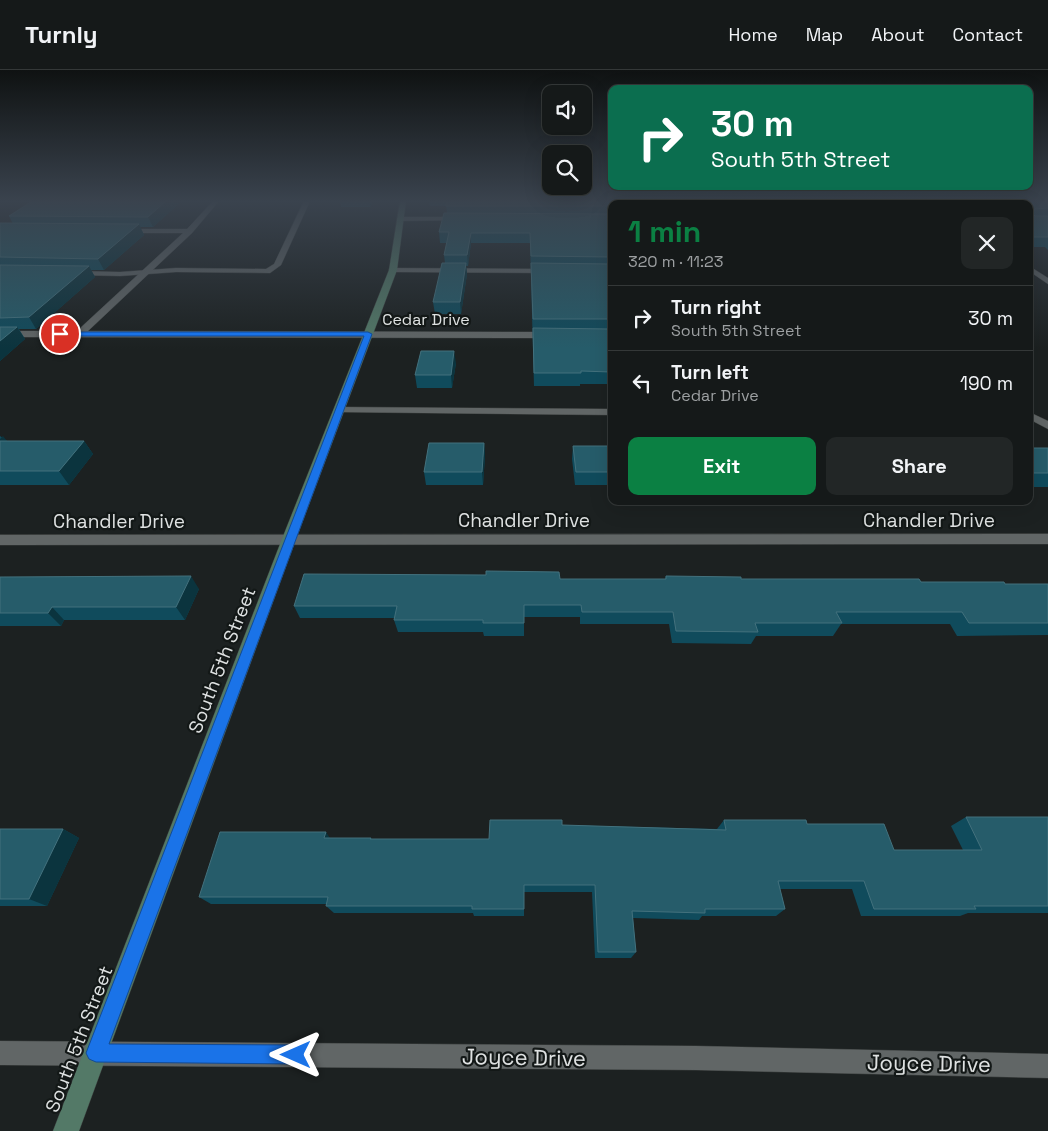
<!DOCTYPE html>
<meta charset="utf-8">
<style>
:root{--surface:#151919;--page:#222626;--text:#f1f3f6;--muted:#9da0a2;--line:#343838;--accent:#0b8043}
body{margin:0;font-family:"Space Grotesk",sans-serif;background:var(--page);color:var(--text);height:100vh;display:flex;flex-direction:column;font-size:19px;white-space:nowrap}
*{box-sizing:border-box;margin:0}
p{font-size:16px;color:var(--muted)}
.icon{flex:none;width:28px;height:28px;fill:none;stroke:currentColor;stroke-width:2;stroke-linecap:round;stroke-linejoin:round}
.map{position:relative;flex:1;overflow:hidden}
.side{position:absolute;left:608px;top:130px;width:425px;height:305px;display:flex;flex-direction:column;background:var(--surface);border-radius:10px;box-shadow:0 5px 20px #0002,0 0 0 1px var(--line)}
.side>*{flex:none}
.top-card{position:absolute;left:608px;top:15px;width:425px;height:105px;border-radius:10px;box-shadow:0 5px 20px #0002,0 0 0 1px var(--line);background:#0b6e4f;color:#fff;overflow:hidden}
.controls{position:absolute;left:542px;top:15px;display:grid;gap:10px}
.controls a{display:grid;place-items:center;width:50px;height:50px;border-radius:10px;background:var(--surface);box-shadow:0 5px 20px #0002,0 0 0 1px var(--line);font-size:25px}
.pin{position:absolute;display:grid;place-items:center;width:42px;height:42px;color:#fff;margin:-21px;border:2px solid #fff;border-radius:50%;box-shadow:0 1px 5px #0007}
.me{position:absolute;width:55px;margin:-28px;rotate:270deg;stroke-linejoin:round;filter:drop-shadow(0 0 4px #0008)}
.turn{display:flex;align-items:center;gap:18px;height:105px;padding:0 20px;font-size:22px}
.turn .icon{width:65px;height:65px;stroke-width:2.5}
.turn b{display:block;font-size:35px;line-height:42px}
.round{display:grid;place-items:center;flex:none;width:52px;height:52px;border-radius:10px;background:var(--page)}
.overview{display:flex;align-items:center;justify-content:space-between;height:85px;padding:0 20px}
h1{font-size:30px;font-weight:600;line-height:38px;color:var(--accent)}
.cta{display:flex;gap:10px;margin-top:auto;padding:10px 20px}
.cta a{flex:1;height:58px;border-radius:10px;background:var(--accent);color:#fff;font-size:20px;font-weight:600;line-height:58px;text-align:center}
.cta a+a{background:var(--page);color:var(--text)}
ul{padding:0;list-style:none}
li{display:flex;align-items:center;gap:15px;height:65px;padding:0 20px;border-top:1px solid var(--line)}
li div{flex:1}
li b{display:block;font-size:19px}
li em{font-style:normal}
header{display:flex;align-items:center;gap:30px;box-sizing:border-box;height:70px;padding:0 25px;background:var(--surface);border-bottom:1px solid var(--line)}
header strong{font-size:24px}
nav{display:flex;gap:28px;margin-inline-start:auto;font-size:18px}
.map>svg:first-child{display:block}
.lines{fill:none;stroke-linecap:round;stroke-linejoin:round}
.lane-casing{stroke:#3b3f3e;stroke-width:1}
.street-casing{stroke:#3b3f3e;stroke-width:1}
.secondary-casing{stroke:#3b3f3e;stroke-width:1}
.lane{fill:#616666;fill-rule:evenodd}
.street{fill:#616666;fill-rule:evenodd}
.secondary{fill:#537967;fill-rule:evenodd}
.wall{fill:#104b5c}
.shaded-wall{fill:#0b343e}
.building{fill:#265c6a;stroke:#43717d}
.route{fill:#1a73e8;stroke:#114b97}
.labels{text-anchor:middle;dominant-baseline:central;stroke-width:4.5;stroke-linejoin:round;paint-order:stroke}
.far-street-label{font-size:16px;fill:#dfe2e2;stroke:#131817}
.street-label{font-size:19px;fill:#dfe2e2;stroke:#131817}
.near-street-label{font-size:22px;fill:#dfe2e2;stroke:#131817}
</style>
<header>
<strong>Turnly</strong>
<nav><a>Home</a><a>Map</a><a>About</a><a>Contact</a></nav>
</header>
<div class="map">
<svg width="1048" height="1061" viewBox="0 0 1048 1061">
<rect width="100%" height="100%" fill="#1c2121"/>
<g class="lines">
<!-- lane casing -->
<g class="lane-casing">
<path id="lane" d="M 304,131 L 310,131 L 281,195 L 270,203 L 176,202 L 120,206 L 76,205 L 72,203 L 76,201 L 120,202 L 176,198 L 266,199 L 274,194 Z
M 1029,196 L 1048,208 L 1048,214 L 1029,201 Z
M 390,198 L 550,199 L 554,201 L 550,203 L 393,202 L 389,200 Z
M 339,337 L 611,339 L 611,345 L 335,342 L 334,340 Z"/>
</g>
<!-- street casing -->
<g class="street-casing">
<path id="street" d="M 213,131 L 219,131 L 192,163 L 88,261 L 552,262 L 557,265 L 552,268 L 0,267 L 0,261 L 77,261 L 183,163 L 120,163 L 120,159 L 187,159 Z
M 794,131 L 800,131 L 803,134 L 796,134 Z
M 462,147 L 464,148 L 464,150 L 400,151 L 397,149 L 400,147 Z
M 1029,342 L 1048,351 L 1048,359 L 1029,349 Z
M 1048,464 L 1048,474 L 0,475 L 0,465 Z
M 0,971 L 696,976 L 1048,984 L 1048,1008 L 696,1000 L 0,995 Z"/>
</g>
<!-- secondary casing -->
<g class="secondary-casing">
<path id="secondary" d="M 400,131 L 406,131 L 397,200 L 296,469 L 79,1061 L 53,1061 L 282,469 L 389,200 Z"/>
</g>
<!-- lane -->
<use href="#lane" class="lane"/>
<!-- street -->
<use href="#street" class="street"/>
<!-- secondary -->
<use href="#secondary" class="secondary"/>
</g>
<!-- wall -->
<path class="wall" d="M 183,130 L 153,157 L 140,157 L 144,165 L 104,200 L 91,200 L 95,207 L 36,259 L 19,259 L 25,269 L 0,291 L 0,153 L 13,154 L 9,146 Z
M 340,130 L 374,130 L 370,137 L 341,137 Z
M 429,130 L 773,130 L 611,134 L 611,314 L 580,314 L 580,316 L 534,316 L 530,173 L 471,173 L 468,196 L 466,196 L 467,204 L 461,244 L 435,244 L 433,232 L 445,193 L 444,185 L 447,173 L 440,173 L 439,162 L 447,143 L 446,136 L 430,136 Z
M 819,130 L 1048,130 L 1048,180 L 1045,177 L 1029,177 L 1029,134 L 909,134 L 908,133 L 908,134 L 822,134 Z
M 456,293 L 452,318 L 417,318 L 415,305 Z
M 0,366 L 7,371 L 84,371 L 93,384 L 69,415 L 0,415 Z
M 484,373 L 485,386 L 483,415 L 426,415 L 424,402 Z
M 573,376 L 611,376 L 611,415 L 575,415 L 572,389 Z
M 1029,378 L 1048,378 L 1048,417 L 1029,417 Z
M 666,506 L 741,509 L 1005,514 L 1048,514 L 1048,565 L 957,566 L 950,554 L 841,554 L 833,566 L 756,566 L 751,574 L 672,573 L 669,554 L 580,554 L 580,547 L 524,547 L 524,566 L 484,566 L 483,562 L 398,562 L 394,550 L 394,548 L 300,548 L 294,536 L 560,509 L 665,509 Z
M 0,507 L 199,519 L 185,550 L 64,550 L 61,556 L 0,556 Z
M 966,747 L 1048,747 L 1048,843 L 968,843 L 960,846 L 861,846 L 852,819 L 780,819 L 785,839 L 776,846 L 702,846 L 699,850 L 633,848 L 636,882 L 631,888 L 595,888 L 592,822 L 524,822 L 524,846 L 474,846 L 473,843 L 334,843 L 326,836 L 327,834 L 211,834 L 199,827 L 330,768 L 371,768 L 372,769 L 489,769 L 562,755 L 717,759 L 724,750 L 807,754 L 894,780 L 963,780 L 951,756 Z
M 0,759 L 63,759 L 79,768 L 47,836 L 0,836 Z"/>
<!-- shaded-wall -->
<path class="shaded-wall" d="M 167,130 L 183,130 L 153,157 L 148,147 Z
M 369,130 L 374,130 L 370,137 Z
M 906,130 L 909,130 L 908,134 L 903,134 Z
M 139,154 L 144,165 L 104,200 L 98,189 Z
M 471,163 L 471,173 L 468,196 L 467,185 Z
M 466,193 L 467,204 L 461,244 L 460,232 Z
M 89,196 L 95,207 L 36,259 L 29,247 Z
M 17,257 L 25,269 L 0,291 L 0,271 Z
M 454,281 L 456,293 L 452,318 L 451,305 Z
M 3,366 L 13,379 L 0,373 L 0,369 Z
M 84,371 L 93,384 L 69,415 L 59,401 Z
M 484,373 L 485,386 L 483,415 L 482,402 Z
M 191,506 L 199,519 L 185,550 L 176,537 Z
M 52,537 L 64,550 L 61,556 L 48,543 Z
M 63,759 L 79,768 L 47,836 L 29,829 Z
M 326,762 L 332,771 L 324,768 Z"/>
<!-- building -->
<path class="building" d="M 34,130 L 167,130 L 148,147 L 9,146 Z
M 447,130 L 773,130 L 775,134 L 611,134 L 611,136 L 446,136 Z
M 832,130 L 906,130 L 903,134 L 835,134 Z
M 922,130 L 1048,130 L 1048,138 L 1034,139 L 1033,144 L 1035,146 L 1048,146 L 1048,167 L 1029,167 L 1029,134 L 926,134 Z
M 444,143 L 611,144 L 611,187 L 531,186 L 530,163 L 471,163 L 467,185 L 444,185 L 449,162 L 439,162 Z
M 0,153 L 139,154 L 98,189 L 0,187 Z
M 442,193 L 466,193 L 460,232 L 433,232 Z
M 531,193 L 611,194 L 611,249 L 533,249 Z
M 0,195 L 89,196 L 29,247 L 0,248 Z
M 0,257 L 17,257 L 0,271 Z
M 533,258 L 611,259 L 611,302 L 581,301 L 581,303 L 534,303 Z
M 421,281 L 454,281 L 451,305 L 415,305 Z
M 0,371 L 84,371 L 59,401 L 0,401 Z
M 429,373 L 484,373 L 482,402 L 424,402 Z
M 573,376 L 611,376 L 611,402 L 576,402 Z
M 1029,378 L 1048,378 L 1048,403 L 1029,403 Z
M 486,501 L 559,502 L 560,509 L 666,509 L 666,506 L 741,507 L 741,509 L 919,509 L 921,512 L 1004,512 L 1005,514 L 1048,514 L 1048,553 L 969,553 L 962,542 L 836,542 L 842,553 L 755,553 L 758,562 L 676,561 L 673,542 L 582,542 L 581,535 L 524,535 L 524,553 L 483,553 L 483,550 L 394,550 L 397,536 L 294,536 L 304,504 L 486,505 Z
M 191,506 L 176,537 L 52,537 L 48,543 L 0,543 L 0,507 Z
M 966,747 L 1048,747 L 1048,836 L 974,836 L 976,839 L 874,839 L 864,811 L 778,811 L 785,839 L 705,839 L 705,843 L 632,841 L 636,882 L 598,882 L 595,815 L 524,815 L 524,839 L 472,839 L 472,836 L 326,836 L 328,827 L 199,827 L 220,762 L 326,762 L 324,768 L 371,768 L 370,769 L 489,769 L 490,750 L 562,750 L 562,755 L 726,760 L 724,750 L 806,750 L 807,754 L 884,754 L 894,780 L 982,780 Z
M 0,759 L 63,759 L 29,829 L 0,829 Z"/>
<!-- sky -->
<linearGradient id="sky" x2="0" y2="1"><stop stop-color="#0f1212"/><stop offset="0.47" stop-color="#3a434e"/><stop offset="1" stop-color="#3a434e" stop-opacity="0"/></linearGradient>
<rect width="1048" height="279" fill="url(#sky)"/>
<!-- route -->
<path class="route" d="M 368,262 L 372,264 L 109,974 L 296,975 L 302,978 L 305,985 L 302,991 L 296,994 L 96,992 L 89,989 L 86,983 L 364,266 L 60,266 L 56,264 L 60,262 Z"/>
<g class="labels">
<!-- far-street labels -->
<g class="far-street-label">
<text x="426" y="249">Cedar Drive</text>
</g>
<!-- street labels -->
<g class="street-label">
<text x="524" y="450">Chandler Drive</text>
<text x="929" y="450">Chandler Drive</text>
<text x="119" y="451">Chandler Drive</text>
<text transform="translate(222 590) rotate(-69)">South 5th Street</text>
<text transform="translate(79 969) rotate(-69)">South 5th Street</text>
</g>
<!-- near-street labels -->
<g class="near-street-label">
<text transform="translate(524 987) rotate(1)">Joyce Drive</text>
<text transform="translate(929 993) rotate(1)">Joyce Drive</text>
</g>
</g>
</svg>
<div class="controls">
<a><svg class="icon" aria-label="sound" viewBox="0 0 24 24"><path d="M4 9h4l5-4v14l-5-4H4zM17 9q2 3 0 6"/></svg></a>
<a><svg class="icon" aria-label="search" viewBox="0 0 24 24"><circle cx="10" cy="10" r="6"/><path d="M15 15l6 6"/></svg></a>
</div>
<div class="pin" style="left:60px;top:264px;background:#d93025"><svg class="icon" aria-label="arrive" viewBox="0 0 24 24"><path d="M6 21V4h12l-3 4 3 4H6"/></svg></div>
<svg class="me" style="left:296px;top:985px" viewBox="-20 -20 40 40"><path d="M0-17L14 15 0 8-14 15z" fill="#1a73e8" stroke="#fff" stroke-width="4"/></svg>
<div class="top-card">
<div class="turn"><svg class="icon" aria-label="right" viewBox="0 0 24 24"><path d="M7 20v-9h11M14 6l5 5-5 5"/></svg><div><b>30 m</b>South 5th Street</div></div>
</div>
<section class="side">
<div class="overview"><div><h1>1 min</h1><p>320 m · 11:23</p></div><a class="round"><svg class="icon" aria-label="close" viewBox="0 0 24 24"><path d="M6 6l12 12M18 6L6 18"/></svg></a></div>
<ul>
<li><svg class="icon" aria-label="right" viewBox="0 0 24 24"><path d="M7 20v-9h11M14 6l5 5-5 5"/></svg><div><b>Turn right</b><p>South 5th Street</p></div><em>30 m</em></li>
<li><svg class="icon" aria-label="left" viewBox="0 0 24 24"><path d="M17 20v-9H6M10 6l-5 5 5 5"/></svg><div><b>Turn left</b><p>Cedar Drive</p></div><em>190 m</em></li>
</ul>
<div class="cta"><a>Exit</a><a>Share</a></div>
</section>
</div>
